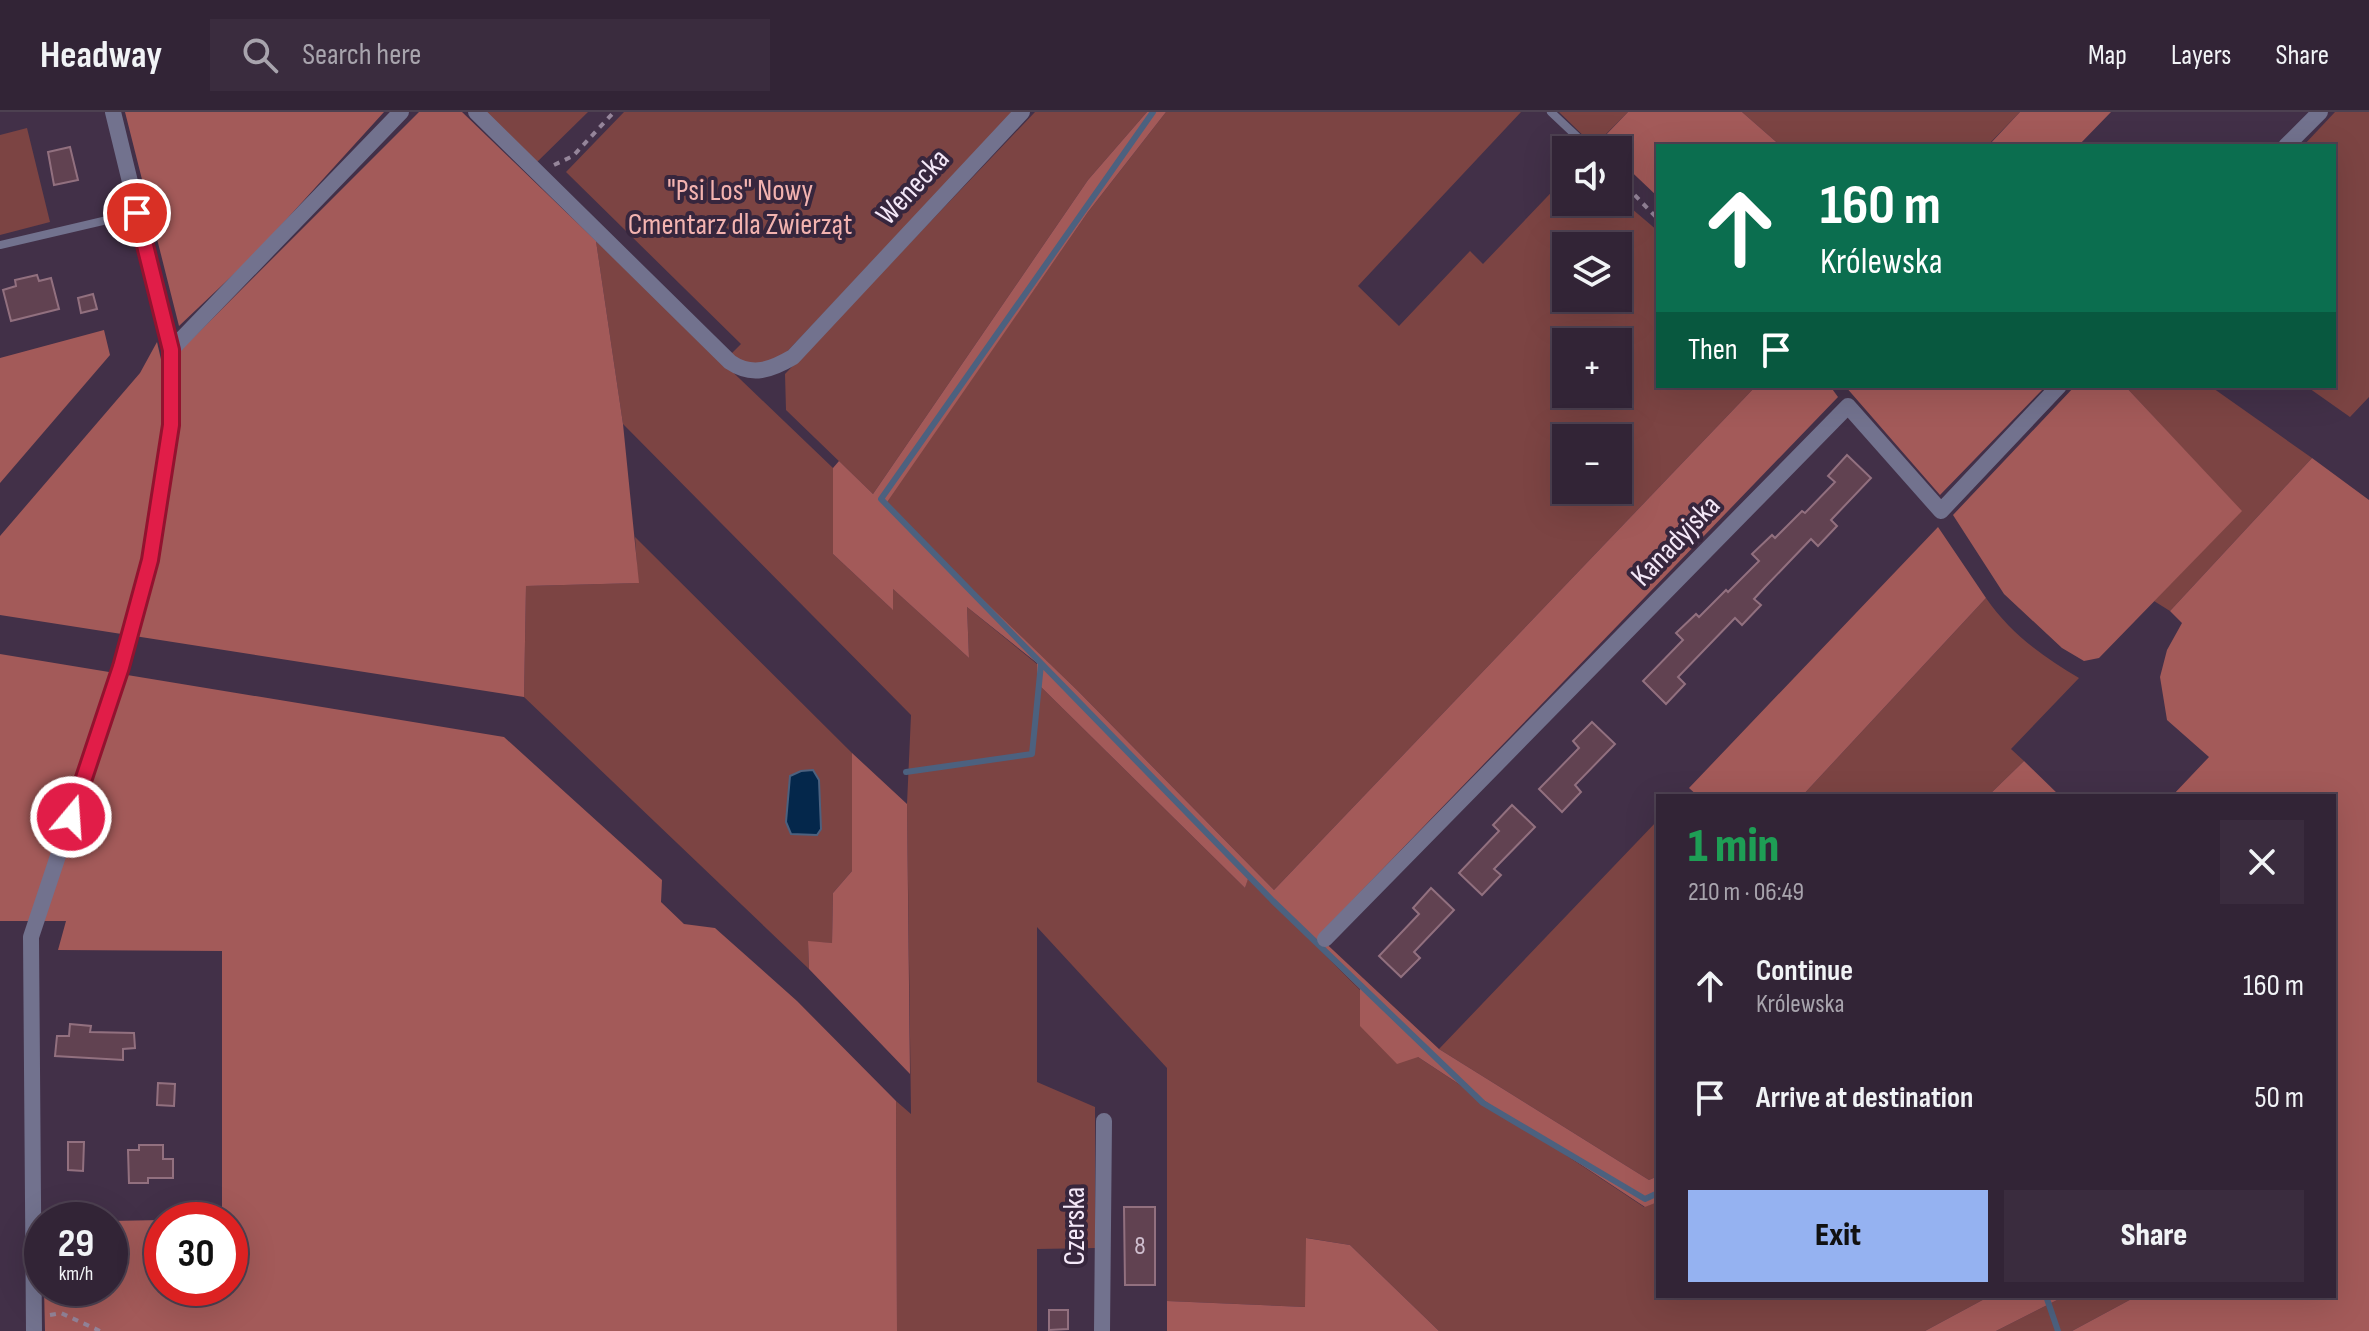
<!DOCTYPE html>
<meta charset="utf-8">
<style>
:root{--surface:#322436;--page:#3a2c3e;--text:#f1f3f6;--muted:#a8a4ad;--line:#4d4151;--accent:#95b2f1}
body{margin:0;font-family:"Sofia Sans Condensed",sans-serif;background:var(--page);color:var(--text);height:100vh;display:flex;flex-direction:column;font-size:30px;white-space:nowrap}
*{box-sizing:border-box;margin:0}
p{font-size:26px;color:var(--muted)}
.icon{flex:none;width:44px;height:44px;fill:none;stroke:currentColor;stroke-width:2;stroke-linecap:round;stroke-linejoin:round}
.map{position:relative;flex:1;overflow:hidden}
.panel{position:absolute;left:1656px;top:682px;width:680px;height:504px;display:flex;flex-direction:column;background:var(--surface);border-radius:0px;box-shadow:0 8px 32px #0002,0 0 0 2px var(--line)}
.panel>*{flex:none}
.guide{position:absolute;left:1656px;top:32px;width:680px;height:244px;border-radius:0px;box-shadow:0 8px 32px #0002,0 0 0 2px var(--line);background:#0b6e4f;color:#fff;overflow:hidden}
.controls{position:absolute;left:1552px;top:24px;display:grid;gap:16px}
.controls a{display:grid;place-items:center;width:80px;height:80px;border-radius:0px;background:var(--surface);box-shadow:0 8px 32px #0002,0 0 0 2px var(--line);font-size:40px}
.speed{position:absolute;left:24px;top:1090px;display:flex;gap:16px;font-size:40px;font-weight:700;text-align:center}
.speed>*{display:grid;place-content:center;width:104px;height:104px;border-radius:50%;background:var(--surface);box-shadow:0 8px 32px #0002,0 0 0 2px var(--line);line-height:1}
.speed small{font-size:20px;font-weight:400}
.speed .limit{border:12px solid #d22;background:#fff;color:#111}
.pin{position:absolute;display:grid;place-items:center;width:68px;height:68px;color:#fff;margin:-34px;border:4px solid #fff;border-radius:50%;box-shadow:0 2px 8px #0007}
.me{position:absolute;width:88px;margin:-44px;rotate:18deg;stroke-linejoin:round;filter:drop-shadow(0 0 6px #0008)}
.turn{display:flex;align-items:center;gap:28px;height:168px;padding:0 32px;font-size:36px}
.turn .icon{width:104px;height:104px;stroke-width:2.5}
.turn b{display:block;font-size:56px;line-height:68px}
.then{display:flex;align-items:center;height:76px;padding:0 32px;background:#0003;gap:16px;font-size:30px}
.round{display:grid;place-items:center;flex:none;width:84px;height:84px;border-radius:0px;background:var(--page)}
.overview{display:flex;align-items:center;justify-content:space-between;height:136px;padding:0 32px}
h1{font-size:48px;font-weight:800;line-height:60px;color:#1e9e55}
.button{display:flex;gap:16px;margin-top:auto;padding:16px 32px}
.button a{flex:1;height:92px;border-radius:0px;background:var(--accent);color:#111;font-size:32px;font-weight:800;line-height:92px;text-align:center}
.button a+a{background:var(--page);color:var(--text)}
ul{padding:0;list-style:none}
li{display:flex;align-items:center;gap:24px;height:112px;padding:0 32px}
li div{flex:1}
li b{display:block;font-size:30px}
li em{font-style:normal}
header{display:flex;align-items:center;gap:48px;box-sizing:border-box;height:112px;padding:0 40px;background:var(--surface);border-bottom:2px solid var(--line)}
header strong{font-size:38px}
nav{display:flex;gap:44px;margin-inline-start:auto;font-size:28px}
.search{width:560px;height:72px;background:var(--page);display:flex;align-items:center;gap:20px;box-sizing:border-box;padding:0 28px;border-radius:0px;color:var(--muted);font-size:30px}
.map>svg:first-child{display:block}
.green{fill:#7c4443;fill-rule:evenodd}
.forest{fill:#a35a59}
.water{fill:#04274b;stroke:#4c617f;stroke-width:2}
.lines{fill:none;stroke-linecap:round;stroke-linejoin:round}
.stream{stroke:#4c617f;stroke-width:6}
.building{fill:#614251;stroke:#92707f;stroke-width:2}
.path{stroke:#95859a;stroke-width:4;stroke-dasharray:6 6;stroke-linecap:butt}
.lane{stroke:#72728e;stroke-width:8}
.street{stroke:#72728e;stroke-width:16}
.route-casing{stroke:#92132f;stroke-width:20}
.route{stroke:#e11d48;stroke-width:14}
.labels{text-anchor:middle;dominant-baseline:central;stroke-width:8;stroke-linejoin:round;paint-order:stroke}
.number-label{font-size:26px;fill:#cfbece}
.street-label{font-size:30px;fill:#f4e8f8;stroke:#37263d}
.park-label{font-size:30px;fill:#f3b3b0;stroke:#37263d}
</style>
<header>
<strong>Headway</strong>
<div class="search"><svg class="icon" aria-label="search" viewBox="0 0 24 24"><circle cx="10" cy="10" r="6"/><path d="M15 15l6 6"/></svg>Search here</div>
<nav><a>Map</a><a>Layers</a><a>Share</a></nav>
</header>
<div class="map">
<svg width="2369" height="1219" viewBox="0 0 2369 1219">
<rect width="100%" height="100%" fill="#423048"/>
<!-- green -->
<path class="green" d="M 480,0 L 588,0 L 535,52 Z
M 624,0 L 1014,0 L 781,246 L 749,255 L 729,244 L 741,232 L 566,60 Z
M 1035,0 L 1147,0 L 1088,68 L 873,382 L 786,298 L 785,262 Z
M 1166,0 L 1521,0 L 1358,174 L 1399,214 L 1470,139 L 1483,152 L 1566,65 L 1566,90 L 1618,90 L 1618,85 L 1658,119 L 1658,274 L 1756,274 L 1274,778 L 1077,578 L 884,393 L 1088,100 ZM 1566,134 L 1618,134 L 1618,186 L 1566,186 ZM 1566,230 L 1618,230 L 1618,282 L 1566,282 ZM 1566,326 L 1618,326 L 1618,378 L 1566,378 Z
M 1559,0 L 1628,0 L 1594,34 Z
M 1742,0 L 2020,0 L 1989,32 L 1991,34 L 1781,34 Z
M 2335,0 L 2369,0 L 2369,285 L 2350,305 L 2306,274 L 2334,274 L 2334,34 L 2303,34 Z
M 27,16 L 50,110 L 0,123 L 0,23 Z
M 596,129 L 833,356 L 833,442 L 892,497 L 892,476 L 969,546 L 967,495 L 1037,552 L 1037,571 L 1245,776 L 1248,766 L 1360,878 L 1418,945 L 1644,1095 L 1658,1090 L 1658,1184 L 1990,1184 L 1925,1219 L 1439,1219 L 1350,1133 L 1307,1126 L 1306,1195 L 1167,1189 L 1167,956 L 1037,815 L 1037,970 L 1095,995 L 1095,1136 L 1037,1137 L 1037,1219 L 897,1219 L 896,989 L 911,1002 L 907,692 L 911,603 L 623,312 Z
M 2125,274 L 2210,274 L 2312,346 L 2170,499 L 2154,489 L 2241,399 Z
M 635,425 L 852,641 L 852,759 L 833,781 L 832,831 L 808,830 L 809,857 L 524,585 L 526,474 L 638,471 Z
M 1986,486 C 2011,522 2042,544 2079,566 L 2011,637 L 2024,649 L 1988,684 L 1802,684 Z
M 1658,708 L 1658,1064 L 1649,1068 L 1439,937 Z
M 2065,1184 L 2137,1184 L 2072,1219 L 1996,1219 Z"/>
<!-- forest -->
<path class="forest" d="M 125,0 L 384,0 L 255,142 L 179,214 Z
M 419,0 L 462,0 L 596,129 L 623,312 L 639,471 L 526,474 L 524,585 L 0,503 L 0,424 L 140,261 L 157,230 L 163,256 Z
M 1147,0 L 1166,0 L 1088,100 L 885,393 L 1077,578 L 1274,778 L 1756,274 L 1830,274 L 1838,285 L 1318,824 L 1439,937 L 1649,1068 L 1658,1064 L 1658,1090 L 1645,1095 L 1418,945 L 1397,952 L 1360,914 L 1360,877 L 1248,767 L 1245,776 L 1037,571 L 1037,551 L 967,495 L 969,546 L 893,477 L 893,498 L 833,442 L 833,356 L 839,349 L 873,382 L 1088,68 Z
M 1628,0 L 1742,0 L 1781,34 L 1658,34 L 1658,85 L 1618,47 L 1618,38 L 1609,38 L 1600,29 Z
M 2020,0 L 2111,0 L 2078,34 L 1989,33 Z
M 104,218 L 110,243 L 0,371 L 0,246 Z
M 1845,274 L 2040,274 L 2043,277 L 1940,383 Z
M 2075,274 L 2125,274 L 2242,399 L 2099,546 L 2084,549 L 2062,536 L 2004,482 L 1953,403 Z
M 2312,346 L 2369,388 L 2369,1219 L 2072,1219 L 2137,1184 L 2334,1184 L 2334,684 L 2172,684 L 2209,645 L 2167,608 L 2160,565 L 2167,538 L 2182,511 L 2170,499 Z
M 1938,415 L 1986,486 L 1802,684 L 1698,684 L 1689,676 Z
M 0,542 L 504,625 L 662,768 L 661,790 L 684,812 L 715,816 L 797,889 L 896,989 L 897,1219 L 45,1219 L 44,1176 L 110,1176 L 110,1109 L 162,1108 L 162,1176 L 230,1176 L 230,1108 L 164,1108 L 222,1107 L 222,839 L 58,838 L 66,809 L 0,809 Z
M 852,641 L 907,692 L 910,962 L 809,857 L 808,829 L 832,831 L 833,781 L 852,759 Z
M 2024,649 L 2060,684 L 1988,684 Z
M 1306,1126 L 1350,1133 L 1439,1219 L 1167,1219 L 1167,1189 L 1305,1195 Z
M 1990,1184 L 2065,1184 L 1996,1219 L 1925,1219 Z"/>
<!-- water -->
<path class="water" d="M 813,658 L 819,668 L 821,717 L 817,723 L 791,722 L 786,710 L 790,664 L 801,659 Z"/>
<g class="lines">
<!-- stream -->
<path class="stream" d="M 1153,0 L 881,387 L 1273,789 L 1483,991 L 1645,1087 L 1658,1081
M 906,660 L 1032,642 L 1041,552
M 2046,1184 L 2058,1219"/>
</g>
<!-- building -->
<path class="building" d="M 70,35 L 78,68 L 54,73 L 48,40 Z
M 37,163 L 39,169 L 51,166 L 59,197 L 11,209 L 3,178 L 16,174 L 15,168 Z
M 93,182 L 97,197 L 81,201 L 78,186 Z
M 1847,343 L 1871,366 L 1831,408 L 1837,414 L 1818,434 L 1811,427 L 1765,475 L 1754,487 L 1761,493 L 1742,513 L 1735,506 L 1678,565 L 1685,572 L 1666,592 L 1643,569 L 1683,528 L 1676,521 L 1696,502 L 1699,505 L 1726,478 L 1728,480 L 1759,449 L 1752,442 L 1772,423 L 1775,426 L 1802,399 L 1805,401 L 1835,370 L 1828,364 Z
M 1592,610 L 1615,632 L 1575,673 L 1581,680 L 1562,700 L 1539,677 L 1579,636 L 1573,629 Z
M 1512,693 L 1535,715 L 1494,757 L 1501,763 L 1482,783 L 1459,761 L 1499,719 L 1493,713 Z
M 1431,776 L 1454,798 L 1414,840 L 1420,846 L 1401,865 L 1379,844 L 1419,802 L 1413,796 Z
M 70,912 L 91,914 L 90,920 L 134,921 L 135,936 L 123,937 L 123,948 L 55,944 L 57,924 L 69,924 Z
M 158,971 L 175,972 L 174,994 L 157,993 Z
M 68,1030 L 84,1030 L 83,1059 L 68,1058 Z
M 139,1033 L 163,1033 L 163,1047 L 173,1047 L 173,1066 L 148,1066 L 148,1071 L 129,1071 L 128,1038 L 139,1038 Z
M 1124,1095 L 1155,1095 L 1155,1173 L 1125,1173 Z
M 1049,1198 L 1068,1198 L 1068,1217 L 1049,1218 Z"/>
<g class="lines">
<!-- path -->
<path class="path" d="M 554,53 L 573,44 L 614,0
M 1618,66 L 1658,107
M 50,1203 L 61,1201 L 100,1219"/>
<!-- lane -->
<path class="lane" d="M 1551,0 L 1586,33
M 0,133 L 137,101"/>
<!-- street -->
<path class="street" d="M 476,0 L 730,250 C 752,265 771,258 793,245 L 1022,0
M 2286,34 L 2320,0
M 171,238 L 401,0
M 1325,827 L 1848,294 L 1941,399 L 2059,274
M 34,1219 L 31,825 L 121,555 L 150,448 L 171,313 L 171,238 L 113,0
M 1102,1219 L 1104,1009"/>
</g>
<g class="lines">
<!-- route casing -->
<g class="route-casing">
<path id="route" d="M 71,705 L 121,555 L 150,448 L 171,313 L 171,238 L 137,101"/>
</g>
<!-- route -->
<use href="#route" class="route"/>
</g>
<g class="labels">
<!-- number labels -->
<g class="number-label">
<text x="1140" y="1134">8</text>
</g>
<!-- street labels -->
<g class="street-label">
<text transform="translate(913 75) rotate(-47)">Wenecka</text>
<text transform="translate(1676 429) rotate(-46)">Kanadyjska</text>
<text transform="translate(1075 1114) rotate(-90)">Czerska</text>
</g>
<!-- park labels -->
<g class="park-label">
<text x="740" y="79">"Psi Los" Nowy<tspan x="740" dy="34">Cmentarz dla Zwierząt</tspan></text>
</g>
</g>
</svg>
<div class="controls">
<a><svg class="icon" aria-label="sound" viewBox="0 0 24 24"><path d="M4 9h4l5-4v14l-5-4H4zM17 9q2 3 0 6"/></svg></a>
<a><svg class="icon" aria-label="layers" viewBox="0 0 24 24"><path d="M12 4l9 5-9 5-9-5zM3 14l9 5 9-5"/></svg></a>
<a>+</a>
<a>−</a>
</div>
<div class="speed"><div>29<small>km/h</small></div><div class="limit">30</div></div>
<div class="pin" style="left:137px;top:101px;background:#d93025"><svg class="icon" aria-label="arrive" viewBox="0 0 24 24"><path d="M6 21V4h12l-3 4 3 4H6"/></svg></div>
<svg class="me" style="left:71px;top:705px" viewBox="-20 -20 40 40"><circle r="17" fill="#e11d48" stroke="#fff" stroke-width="3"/><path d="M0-11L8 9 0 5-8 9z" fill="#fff"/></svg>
<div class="guide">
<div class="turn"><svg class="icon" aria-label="ahead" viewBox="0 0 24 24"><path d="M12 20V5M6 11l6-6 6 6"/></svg><div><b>160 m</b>Królewska</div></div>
<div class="then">Then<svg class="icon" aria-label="arrive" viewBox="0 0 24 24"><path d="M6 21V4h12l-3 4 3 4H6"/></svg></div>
</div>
<section class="panel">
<div class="overview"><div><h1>1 min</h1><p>210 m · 06:49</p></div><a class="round"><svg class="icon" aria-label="close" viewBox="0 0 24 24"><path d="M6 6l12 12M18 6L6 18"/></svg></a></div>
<ul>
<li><svg class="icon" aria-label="ahead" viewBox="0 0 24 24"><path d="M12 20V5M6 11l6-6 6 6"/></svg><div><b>Continue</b><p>Królewska</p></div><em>160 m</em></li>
<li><svg class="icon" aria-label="arrive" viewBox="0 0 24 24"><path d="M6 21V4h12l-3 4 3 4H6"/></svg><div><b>Arrive at destination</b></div><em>50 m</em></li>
</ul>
<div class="button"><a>Exit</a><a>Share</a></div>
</section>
</div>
